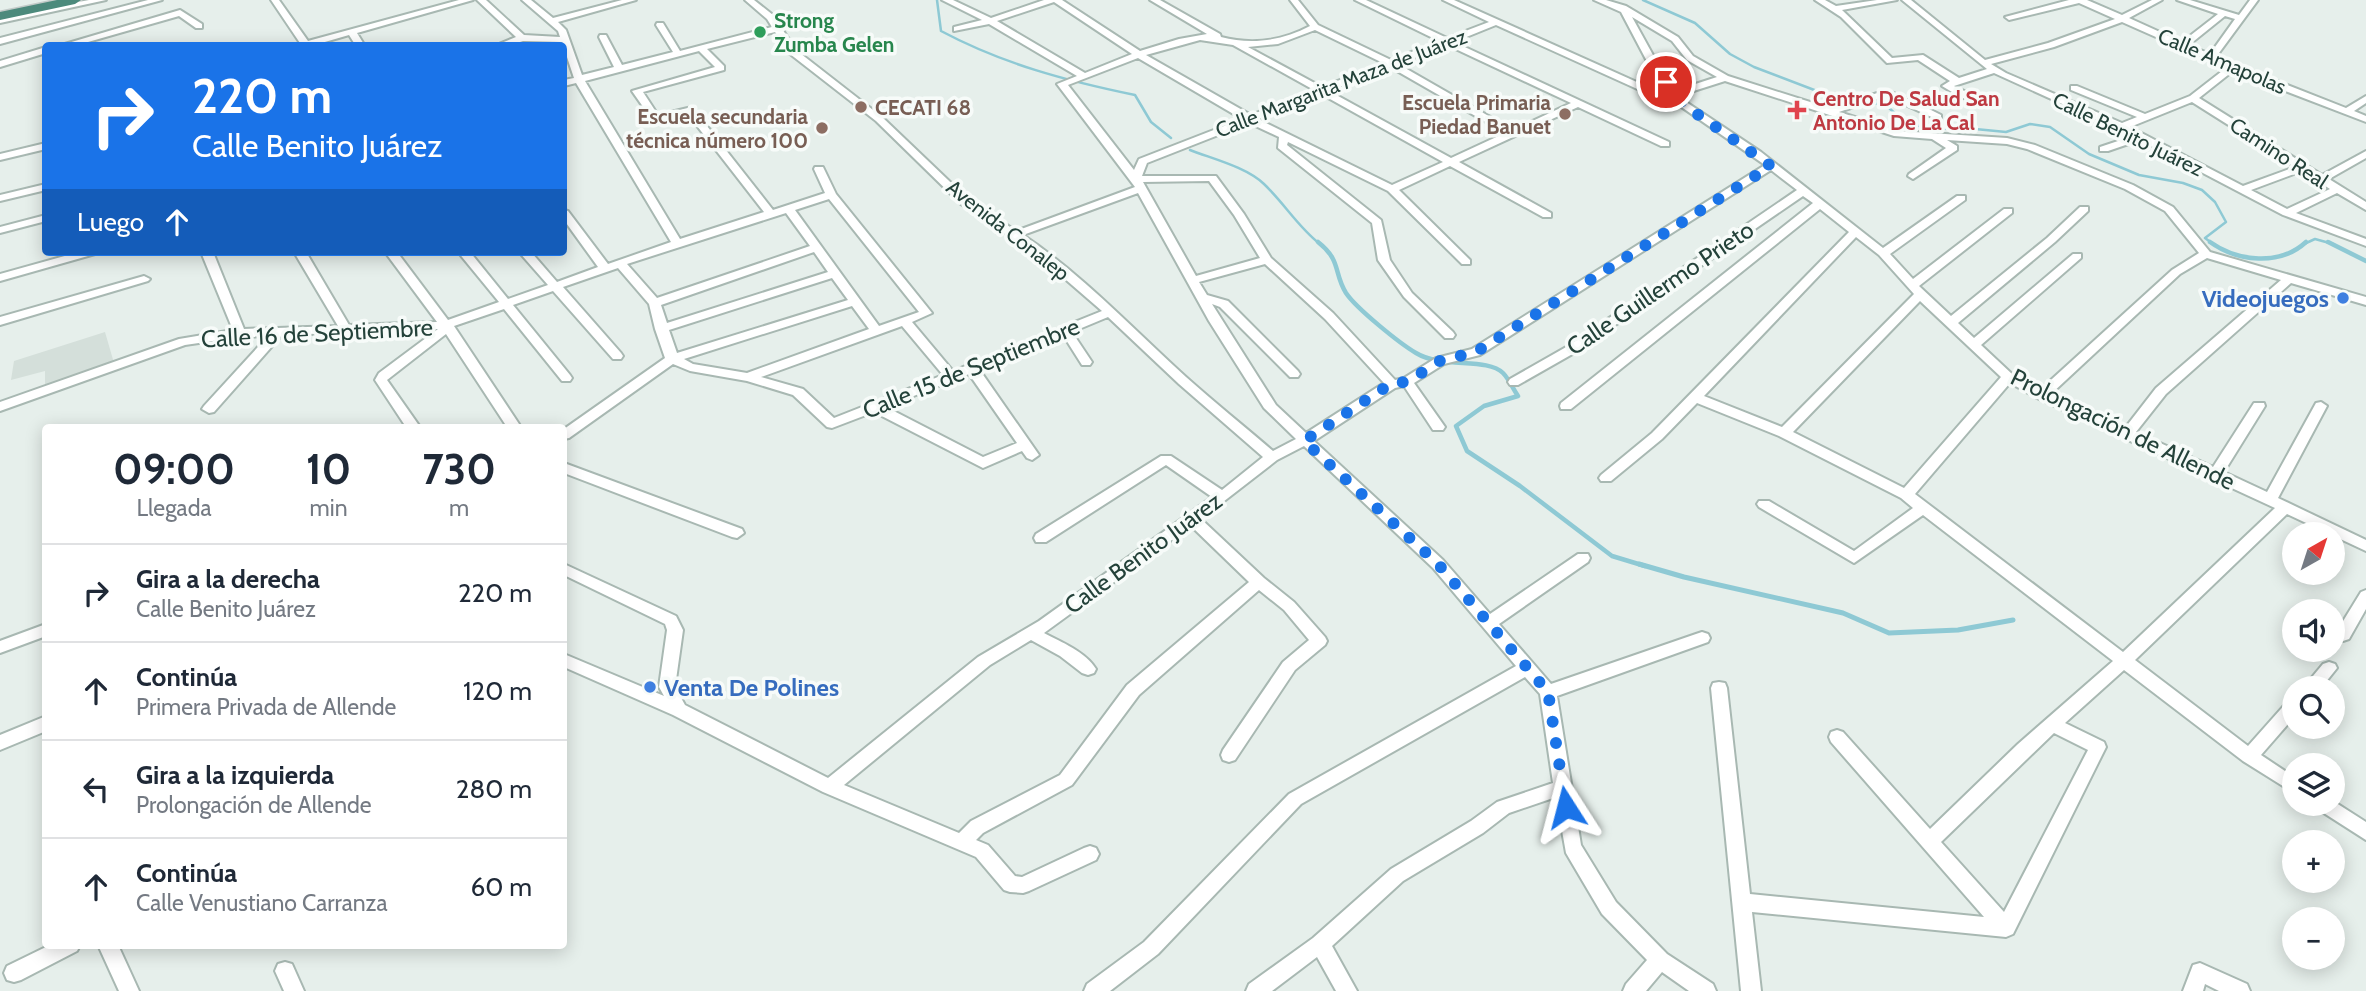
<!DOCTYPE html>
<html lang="es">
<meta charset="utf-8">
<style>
:root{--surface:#fff;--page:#f6f6f7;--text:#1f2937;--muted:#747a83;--line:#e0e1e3}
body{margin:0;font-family:Cabin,sans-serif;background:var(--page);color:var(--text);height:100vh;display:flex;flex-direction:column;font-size:26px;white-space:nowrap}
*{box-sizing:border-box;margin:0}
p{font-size:23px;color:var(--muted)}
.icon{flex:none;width:38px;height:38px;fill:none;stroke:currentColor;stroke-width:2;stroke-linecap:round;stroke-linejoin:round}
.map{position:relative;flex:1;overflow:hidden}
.details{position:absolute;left:42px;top:424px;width:525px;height:525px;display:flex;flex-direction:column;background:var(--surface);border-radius:7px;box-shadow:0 4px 18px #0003}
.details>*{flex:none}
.guide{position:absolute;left:42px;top:42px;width:525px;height:214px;border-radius:7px;box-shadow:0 4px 18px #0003;background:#1a73e8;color:#fff;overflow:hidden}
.needle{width:46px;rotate:39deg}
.tools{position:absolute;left:2282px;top:522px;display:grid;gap:14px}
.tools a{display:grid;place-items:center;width:63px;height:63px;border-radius:50%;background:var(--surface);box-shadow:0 4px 18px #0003;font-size:35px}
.pin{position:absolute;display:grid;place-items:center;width:60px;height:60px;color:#fff;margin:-30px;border:4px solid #fff;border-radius:50%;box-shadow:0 2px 7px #0007}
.me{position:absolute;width:77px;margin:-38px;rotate:351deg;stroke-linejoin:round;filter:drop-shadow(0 0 5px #0008)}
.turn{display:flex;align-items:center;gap:24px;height:147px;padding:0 35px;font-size:32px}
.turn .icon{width:91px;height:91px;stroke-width:2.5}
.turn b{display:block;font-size:49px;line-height:60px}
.then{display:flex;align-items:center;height:66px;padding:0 35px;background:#0003;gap:14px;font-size:26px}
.eta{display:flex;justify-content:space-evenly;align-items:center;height:119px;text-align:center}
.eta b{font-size:42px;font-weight:700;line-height:49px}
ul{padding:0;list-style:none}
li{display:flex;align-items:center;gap:21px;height:98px;padding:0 35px;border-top:2px solid var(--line)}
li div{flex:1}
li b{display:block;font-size:26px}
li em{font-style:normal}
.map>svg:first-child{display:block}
.built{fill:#d4dfda}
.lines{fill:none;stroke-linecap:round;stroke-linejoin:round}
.stream-far2{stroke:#8ec9d4;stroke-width:2.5}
.stream-far1{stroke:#8ec9d4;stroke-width:4.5}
.stream{stroke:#8ec9d4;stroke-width:5}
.minor-casing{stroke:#a8b8b2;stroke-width:4}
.trunk-casing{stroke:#c2cac8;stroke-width:3}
.minor{fill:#fff;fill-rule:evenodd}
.trunk{fill:#4c8a7c;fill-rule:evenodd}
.route{stroke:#1a73e8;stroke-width:12;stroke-dasharray:0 21.6}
.leisure-dot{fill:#2e9e5b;stroke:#f7fbf9;stroke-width:2.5}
.education-dot{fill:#8d6e63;stroke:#f7fbf9;stroke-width:2.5}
.health-dot{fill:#e0444e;stroke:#f7fbf9;stroke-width:2.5}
.shop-dot{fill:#3f7fe0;stroke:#f7fbf9;stroke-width:2.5}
.labels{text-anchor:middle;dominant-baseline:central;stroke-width:7;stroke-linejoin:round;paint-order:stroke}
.far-leisure-label{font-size:21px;font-weight:bold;fill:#27864d;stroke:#f7fbf9;text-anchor:start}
.far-street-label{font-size:21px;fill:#24423a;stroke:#f7fbf9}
.far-health-label{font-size:21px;font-weight:bold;fill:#be3a42;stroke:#f7fbf9;text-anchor:start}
.far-education-label{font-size:21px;font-weight:bold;fill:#785e54;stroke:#f7fbf9;text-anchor:end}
.street-label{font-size:24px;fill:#24423a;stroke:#f7fbf9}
.shop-label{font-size:24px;font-weight:bold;fill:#366cbe;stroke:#f7fbf9;text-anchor:end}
</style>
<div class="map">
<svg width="2366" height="991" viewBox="0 0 2366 991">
<rect width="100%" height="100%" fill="#e6efeb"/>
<!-- built -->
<path class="built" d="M 105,332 L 114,363 L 45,388 L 45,371 L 11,380 L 14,361 Z"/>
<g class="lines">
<!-- stream-far2 -->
<path class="stream-far2" d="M 937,0 L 941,31 C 1003,64 1067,81 1135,95 L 1151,122 L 1171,138
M 1643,0 L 1695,23 L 1730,54 L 1754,67 L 1830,96 L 1858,101
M 1867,101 L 1888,107 L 1902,120 L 1928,129 L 1965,128 L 2006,132 L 2030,124 L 2050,127 L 2089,154 L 2139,175 L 2183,183 L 2202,190 L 2215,202 L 2226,222 L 2205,238 L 2213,244
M 1190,150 C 1213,159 1246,167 1264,184 C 1285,204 1298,227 1320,244
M 2304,244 L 2315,239 L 2333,244"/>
<!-- stream-far1 -->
<path class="stream-far1" d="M 1318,242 C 1342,261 1333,272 1346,293 C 1356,308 1399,343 1416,353 C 1442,369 1487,357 1503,373 C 1509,379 1513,389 1518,396 L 1484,406 L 1456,426 L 1467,451 L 1520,486 L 1612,556 L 1645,566
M 2210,242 C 2238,262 2280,266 2306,242
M 2328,242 L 2366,261"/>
<!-- stream -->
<path class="stream" d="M 1639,564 L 1684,577 L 1843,613 L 1889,633 L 1958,630 L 2013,620"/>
<!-- minor casing -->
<g class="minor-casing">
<path id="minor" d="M 89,0 L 106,0 L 0,23 L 0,17 Z
M 148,0 L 162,0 L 0,44 L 0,38 Z
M 271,0 L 279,0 L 308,41 L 459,0 L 473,0 L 357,33 L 365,46 L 356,46 L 349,35 L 311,46 L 302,46 Z
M 477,0 L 486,0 L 524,35 L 560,37 L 558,31 L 522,0 L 531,0 L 553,18 L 622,0 L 636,0 L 558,22 L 566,30 L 582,75 L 614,67 L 599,37 L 600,35 L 606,35 L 622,65 L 673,52 L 656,25 L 657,23 L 663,23 L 680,51 L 772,27 L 767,19 L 745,0 L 754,0 L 773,15 L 796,50 L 882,117 L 969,200 L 1016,231 L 1135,187 L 1057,84 L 1077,76 L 989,24 L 954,31 L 954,27 L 982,20 L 942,0 L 953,0 L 991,18 L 1044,0 L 1062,0 L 1140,51 L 1179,39 L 1207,34 L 1150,0 L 1160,0 L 1220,34 L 1221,37 C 1251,45 1282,41 1310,26 L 1290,0 L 1298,0 L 1318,25 L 1391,60 L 1439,41 L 1355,0 L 1366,0 L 1447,38 L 1489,22 L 1443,0 L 1454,0 L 1659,92 L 1669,92 L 1650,67 L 1621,12 L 1594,0 L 1606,0 L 1626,6 L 1678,37 L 1693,56 L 1728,76 L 1829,108 L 1887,90 L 1921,105 L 1952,92 L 1942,86 L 1950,81 L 1918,60 L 1887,63 L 1841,17 L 1815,0 L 1825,0 L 1836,6 L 1877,0 L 1897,0 L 1842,10 L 1892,58 L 1923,55 L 1959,78 L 1987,69 L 1902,0 L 1911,0 L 1985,60 L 2048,43 L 2115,19 L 2079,3 L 2009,20 L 2005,17 L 2069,0 L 2087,0 L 2122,15 L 2152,0 L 2162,0 L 2129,18 L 2182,42 L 2218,14 L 2177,0 L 2190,0 L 2239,15 L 2250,0 L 2258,0 L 2216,57 L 2346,108 L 2366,96 L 2366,103 L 2354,111 L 2366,116 L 2366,122 L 2233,71 L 2199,98 L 2322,175 L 2366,151 L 2366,158 L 2329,179 L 2366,202 L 2366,210 L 2337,193 L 2296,213 L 2366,239 L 2366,246 L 2283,215 L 2140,140 L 2108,151 L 2100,151 L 2100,147 L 2133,136 L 1994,73 L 1954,86 L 1989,103 L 1989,107 L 1983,107 L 1959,96 L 1929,109 L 1941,115 L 1941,119 L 1938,120 L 1886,96 L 1839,112 L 1899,131 L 2007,138 L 2035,145 L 2133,185 L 2173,207 L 2210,252 L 2366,297 L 2366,305 L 2291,283 L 2166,394 L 2136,432 L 2213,467 L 2254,403 L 2264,403 L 2265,406 L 2224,472 L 2267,492 L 2316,403 L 2321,402 L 2327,406 L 2278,498 L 2366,540 L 2366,551 L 2287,514 L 2135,660 L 2248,746 L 2288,701 L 2294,699 L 2294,717 L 2261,755 L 2294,777 L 2294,793 L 2243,761 L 2124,670 L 2065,723 L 2104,742 L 2106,747 L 2013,934 L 2006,937 L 1752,912 L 1761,991 L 1741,991 L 1711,688 L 1713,683 L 1719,682 L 1725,683 L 1727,688 L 1750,894 L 1984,917 L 1831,742 L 1829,737 L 1831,732 L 1837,730 L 1843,732 L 1930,829 L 2018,744 L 2113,661 L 1923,515 L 1854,563 L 1759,507 L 1757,504 L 1759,501 L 1769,501 L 1854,551 L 1913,508 L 1901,498 L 1779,436 L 1697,403 L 1662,439 L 1611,481 L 1601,481 L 1599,478 L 1601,475 L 1652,433 L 1849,232 L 1820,209 L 1571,409 L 1561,409 L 1560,406 L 1561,403 L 1813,203 L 1803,196 L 1576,352 L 1518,385 L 1510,385 L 1508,382 L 1510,379 L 1568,346 L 1797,190 L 1771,170 L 1480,355 L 1444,364 L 1414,383 L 1445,427 L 1443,430 L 1433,430 L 1404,386 L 1395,388 L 1314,441 L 1443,560 L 1490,614 L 1578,554 L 1588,554 L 1590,558 L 1588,562 L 1499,624 L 1551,684 L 1696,634 L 1702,632 L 1708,634 L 1710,638 L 1708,642 L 1557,696 L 1581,845 L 1616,902 L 1667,954 L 1713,984 L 1716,991 L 1689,991 L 1662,972 L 1646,991 L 1623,991 L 1626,984 L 1647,960 L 1602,914 L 1566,853 L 1556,797 L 1509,813 L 1483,833 L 1403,881 L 1332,946 L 1357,991 L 1336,991 L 1317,957 L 1272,991 L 1246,991 L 1249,984 L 1313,938 L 1391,869 L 1471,821 L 1497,802 L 1553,783 L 1540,694 L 1525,677 L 1301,804 L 1158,954 L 1110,991 L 1084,991 L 1087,984 L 1144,942 L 1289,794 L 1516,666 L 1433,568 L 1304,446 L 1277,460 L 1201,519 L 1264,578 L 1294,602 L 1325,637 L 1327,641 L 1325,645 L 1295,670 L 1235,760 L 1229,762 L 1223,760 L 1221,755 L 1223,750 L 1283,662 L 1309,640 L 1284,610 L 1259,590 L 1139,695 L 1072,785 L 983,833 L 976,840 L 988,845 L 1015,876 L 1022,877 L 1084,848 L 1090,846 L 1096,848 L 1099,854 L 1096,860 L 1029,891 L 1023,893 L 1010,892 L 1004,890 L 976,857 L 823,792 L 673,715 L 564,667 L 564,654 L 664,696 L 659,687 L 667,630 L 665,624 L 564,575 L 564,564 L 676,616 L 683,630 L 675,687 L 685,705 L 828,778 L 978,657 L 1039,621 L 1212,497 L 1166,465 L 1046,542 L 1036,542 L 1034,538 L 1036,534 L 1161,456 L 1171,456 L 1222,490 L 1263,457 L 1179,384 L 1108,317 L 1072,332 L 1092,362 L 1090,365 L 1082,365 L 1063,335 L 979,369 L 1039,455 L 1032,460 L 1027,458 L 1022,451 L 983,468 L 874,412 L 832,428 L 827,427 L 793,395 L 747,381 L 690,371 L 673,364 L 569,438 L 564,439 L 564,429 L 665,358 L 655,329 L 649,304 L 618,268 L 563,287 L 621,353 L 623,356 L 621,359 L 613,359 L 553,291 L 513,305 L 570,375 L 572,378 L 570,381 L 562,381 L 504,309 L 454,326 L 521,427 L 507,427 L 446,334 L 387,380 L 420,427 L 406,427 L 375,380 L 379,373 L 438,329 L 282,335 L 214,412 L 209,413 L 202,409 L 204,406 L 268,336 L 240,337 L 185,345 L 0,411 L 0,402 L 179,339 L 233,330 L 201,252 L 213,252 L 244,329 L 338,326 L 294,252 L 306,252 L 349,325 L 437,322 L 385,252 L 397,252 L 448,320 L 499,302 L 458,252 L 470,252 L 508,299 L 548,285 L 519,252 L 531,252 L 557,282 L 598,267 L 564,220 L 564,210 L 568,211 L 608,264 L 671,242 L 576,83 L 564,86 L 564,80 L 574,78 L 562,42 L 523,41 L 508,46 L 494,46 L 516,37 ZM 1054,2 L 1132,54 L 1085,73 L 997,21 ZM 2225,16 L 2235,19 L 2210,54 L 2189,45 ZM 1632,17 L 1672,41 L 1687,60 L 1717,77 L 1677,90 L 1659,66 ZM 2122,22 L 2226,68 L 2190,96 L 2145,114 L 2077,86 L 2071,86 L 2071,90 L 2137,117 L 2122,123 L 2006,73 L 1991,64 L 2054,47 ZM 1496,25 L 1655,97 L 1673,97 L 1680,106 L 1765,165 L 1472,349 L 1436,358 L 1404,378 L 1395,380 L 1333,313 L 1271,258 L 1244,214 L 1216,176 L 1142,176 L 1147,163 L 1249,123 L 1279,137 L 1278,148 L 1372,223 L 1378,260 L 1404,297 L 1445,338 L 1453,338 L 1455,335 L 1453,332 L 1412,293 L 1390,260 L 1381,220 L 1287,145 L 1288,142 L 1388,191 L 1462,264 L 1470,264 L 1470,260 L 1399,190 L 1450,166 L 1543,217 L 1551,217 L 1551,213 L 1459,162 L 1578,107 L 1661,146 L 1669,146 L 1669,142 L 1454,42 ZM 1315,30 L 1383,63 L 1322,87 L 1248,47 L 1278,44 ZM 775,32 L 790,54 L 876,121 L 961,204 L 1035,253 L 1102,311 L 953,371 L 912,322 L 932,313 L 836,194 L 823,167 L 815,167 L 814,169 L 825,193 L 773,210 L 692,107 L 658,115 L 643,92 L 724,70 L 724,66 L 707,49 ZM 1200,40 L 1233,45 L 1314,90 L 1251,115 L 1146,55 ZM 1447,45 L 1571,103 L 1513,130 L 1398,64 ZM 699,51 L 715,67 L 632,91 L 653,121 L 687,113 L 764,212 L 680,239 L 585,81 ZM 1138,58 L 1242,119 L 1139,159 L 1134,170 L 1068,85 ZM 1390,67 L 1505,133 L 1451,158 L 1329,91 ZM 1725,81 L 1894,136 L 1932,139 L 1946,148 L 1909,174 L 1908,176 L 1913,179 L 1957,150 L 1957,146 L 1947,140 L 2007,144 L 2027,149 L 2125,189 L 2165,211 L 2199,253 L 2172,270 L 2041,389 L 2012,374 L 1981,345 L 2081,258 L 2081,254 L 2073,254 L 1974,338 L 1958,323 L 2055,242 L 2088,211 L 2088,207 L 2080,207 L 2047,238 L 1951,316 L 1919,286 L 2012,213 L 2012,209 L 2004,209 L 1913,279 L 1890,254 L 1965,200 L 1965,196 L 1957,196 L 1883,248 L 1761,152 L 1686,102 L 1681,95 ZM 1321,94 L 1443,162 L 1392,185 L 1258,119 ZM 2192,102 L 2295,167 L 2243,186 L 2130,127 ZM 2302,171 L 2330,189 L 2287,209 L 2251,190 ZM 1209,181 L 1234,215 L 1260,258 L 1196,276 L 1143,182 ZM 1138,193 L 1209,321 L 1264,408 L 1296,439 L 1273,451 C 1244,426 1215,403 1186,377 C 1133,329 1083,275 1023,235 ZM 829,199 L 919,312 L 879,326 L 795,210 ZM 786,213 L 810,246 L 657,298 L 627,264 ZM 1856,237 L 1879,255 L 1914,294 L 1782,427 L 1704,396 ZM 814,252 L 828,272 L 667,323 L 661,305 ZM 2207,258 L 2281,280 L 2156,388 L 2125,428 L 2051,394 L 2180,274 ZM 1265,264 L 1325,319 L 1384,383 L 1306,433 L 1276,405 L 1212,304 L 1220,307 L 1290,377 L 1298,377 L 1300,374 L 1298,371 L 1228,301 L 1207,295 L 1199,282 ZM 832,278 L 848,300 L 677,353 L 669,330 ZM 1920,301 L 2001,377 L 1904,488 L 1793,432 ZM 852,306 L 869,329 L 747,373 L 693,364 L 684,359 ZM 902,326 L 943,375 L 834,418 L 803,389 L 761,377 ZM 969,374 L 1017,443 L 983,457 L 886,407 ZM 2010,383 L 2037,398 L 2275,508 L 2123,652 L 1915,494 ZM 1191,526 L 1249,582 L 1127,685 L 1060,775 L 971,821 L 959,833 L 844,785 L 990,665 L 1031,640 L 1060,656 L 1082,673 L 1088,675 L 1094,673 L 1096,669 C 1086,652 1061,642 1044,633 ZM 2054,733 L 2088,750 L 2004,912 L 1941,842 Z
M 180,10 L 202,24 L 202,28 L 196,28 L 179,16 L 74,46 L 58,46 Z
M 46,47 L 46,53 L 0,67 L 0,61 Z
M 46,143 L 46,149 L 0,160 L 0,154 Z
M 46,184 L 46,190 L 0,201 L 0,195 Z
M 46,215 L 46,221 L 0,233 L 0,227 Z
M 79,252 L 97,252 L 95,254 L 0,281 L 0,274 Z
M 144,276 L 150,279 L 148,281 L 0,325 L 0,317 Z
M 564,463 L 742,529 L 744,533 L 737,538 L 732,537 L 564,473 Z
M 2366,590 L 2366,609 L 2349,639 L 2343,641 L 2337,639 L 2335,635 L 2337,631 L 2361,592 Z
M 46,624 L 46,636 L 0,653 L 0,641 Z
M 2329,662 L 2335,664 L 2337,668 L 2321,688 L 2303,688 L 2323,664 Z
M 46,716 L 46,731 L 0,750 L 0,735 Z
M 2333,801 L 2366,822 L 2366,840 L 2316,808 L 2313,803 L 2333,803 Z
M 50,945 L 80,945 L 77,951 L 21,980 L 14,982 L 7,980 L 4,973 L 7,966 Z
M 98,945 L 118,945 L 139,991 L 119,991 Z
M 285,962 L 292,964 L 304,991 L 284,991 L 275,971 L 278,964 Z
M 2200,963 L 2247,984 L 2250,991 L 2219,991 L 2205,984 L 2203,991 L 2183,991 L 2193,965 Z"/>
</g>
<!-- trunk casing -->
<g class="trunk-casing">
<path id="trunk" d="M 57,0 L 81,0 L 75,4 L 0,20 L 0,12 Z"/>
</g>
<!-- minor -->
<use href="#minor" class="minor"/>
<!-- trunk -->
<use href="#trunk" class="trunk"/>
</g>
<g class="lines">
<!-- route -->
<path class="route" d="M 1566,807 L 1548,692 L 1438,564 L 1304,441 L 1392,383 L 1407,382 L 1440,361 L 1476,352 L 1771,166 L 1683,104 L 1666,82"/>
</g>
<!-- markers -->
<circle class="leisure-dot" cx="760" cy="32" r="7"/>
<g class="education-dot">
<circle cx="861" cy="107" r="7"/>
<circle cx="1565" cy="114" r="7"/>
<circle cx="822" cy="128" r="7"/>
</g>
<path class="health-dot" d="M1793.5 99.5h7v7h7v7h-7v7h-7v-7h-7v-7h7z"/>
<g class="shop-dot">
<circle cx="2343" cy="298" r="7"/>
<circle cx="650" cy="687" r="7"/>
</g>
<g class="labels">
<!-- far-leisure labels -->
<g class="far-leisure-label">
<text x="774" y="20">Strong<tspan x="774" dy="24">Zumba Gelen</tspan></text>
</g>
<!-- far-street labels -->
<g class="far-street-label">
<text transform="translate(2222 61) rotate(23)">Calle Amapolas</text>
<text transform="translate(1341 83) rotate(-21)">Calle Margarita Maza de Juárez</text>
<text transform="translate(2128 134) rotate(26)">Calle Benito Juárez</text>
<text transform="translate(2279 153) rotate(33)">Camino Real</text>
<text transform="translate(1008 230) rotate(38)">Avenida Conalep</text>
</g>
<!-- far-health labels -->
<g class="far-health-label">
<text x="1813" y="98">Centro De Salud San<tspan x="1813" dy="24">Antonio De La Cal</tspan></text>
</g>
<!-- far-education labels -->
<g class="far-education-label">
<text x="1551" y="102">Escuela Primaria<tspan x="1551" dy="24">Piedad Banuet</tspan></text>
<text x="875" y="107" text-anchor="start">CECATI 68</text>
<text x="808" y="116">Escuela secundaria<tspan x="808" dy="24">técnica número 100</tspan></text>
</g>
<!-- street labels -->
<g class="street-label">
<text transform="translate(1660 288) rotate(-34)">Calle Guillermo Prieto</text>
<text transform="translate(317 333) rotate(-3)">Calle 16 de Septiembre</text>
<text transform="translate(971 368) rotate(-22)">Calle 15 de Septiembre</text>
<text transform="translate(2123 429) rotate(26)">Prolongación de Allende</text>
<text transform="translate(1143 553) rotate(-36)">Calle Benito Juárez</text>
</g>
<!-- shop labels -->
<g class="shop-label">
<text x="2329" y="298">Videojuegos</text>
<text x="664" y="687" text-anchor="start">Venta De Polines</text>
</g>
</g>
</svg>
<div class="tools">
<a><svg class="needle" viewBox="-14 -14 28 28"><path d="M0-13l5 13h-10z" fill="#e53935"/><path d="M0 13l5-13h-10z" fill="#747a83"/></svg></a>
<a><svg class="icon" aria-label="sound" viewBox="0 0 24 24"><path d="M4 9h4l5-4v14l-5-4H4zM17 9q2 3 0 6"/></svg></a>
<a><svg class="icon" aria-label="search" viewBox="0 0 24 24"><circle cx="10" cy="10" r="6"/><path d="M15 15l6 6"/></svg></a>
<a><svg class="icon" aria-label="layers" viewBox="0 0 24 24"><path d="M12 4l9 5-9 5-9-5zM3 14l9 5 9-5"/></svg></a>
<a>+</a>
<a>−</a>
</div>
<div class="pin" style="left:1666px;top:82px;background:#d93025"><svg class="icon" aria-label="arrive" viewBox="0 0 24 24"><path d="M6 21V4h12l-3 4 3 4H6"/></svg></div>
<svg class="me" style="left:1566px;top:807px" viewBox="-20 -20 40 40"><path d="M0-17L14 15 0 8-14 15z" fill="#1a73e8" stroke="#fff" stroke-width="4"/></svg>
<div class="guide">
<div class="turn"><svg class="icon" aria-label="right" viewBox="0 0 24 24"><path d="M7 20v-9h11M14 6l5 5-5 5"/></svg><div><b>220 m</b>Calle Benito Juárez</div></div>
<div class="then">Luego<svg class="icon" aria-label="ahead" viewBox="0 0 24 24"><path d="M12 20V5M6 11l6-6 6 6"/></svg></div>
</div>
<section class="details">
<div class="eta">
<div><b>09:00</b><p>Llegada</p></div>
<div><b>10</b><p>min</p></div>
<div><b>730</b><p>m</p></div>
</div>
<ul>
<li><svg class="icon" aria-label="right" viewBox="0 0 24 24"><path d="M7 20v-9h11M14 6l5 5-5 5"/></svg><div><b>Gira a la derecha</b><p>Calle Benito Juárez</p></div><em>220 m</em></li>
<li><svg class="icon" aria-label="ahead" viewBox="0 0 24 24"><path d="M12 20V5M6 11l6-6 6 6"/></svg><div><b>Continúa</b><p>Primera Privada de Allende</p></div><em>120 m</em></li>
<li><svg class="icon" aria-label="left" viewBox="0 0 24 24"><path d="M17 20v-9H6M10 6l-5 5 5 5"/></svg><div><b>Gira a la izquierda</b><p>Prolongación de Allende</p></div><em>280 m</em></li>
<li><svg class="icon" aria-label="ahead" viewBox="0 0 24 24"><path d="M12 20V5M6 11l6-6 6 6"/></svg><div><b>Continúa</b><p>Calle Venustiano Carranza</p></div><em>60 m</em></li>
</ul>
</section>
</div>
